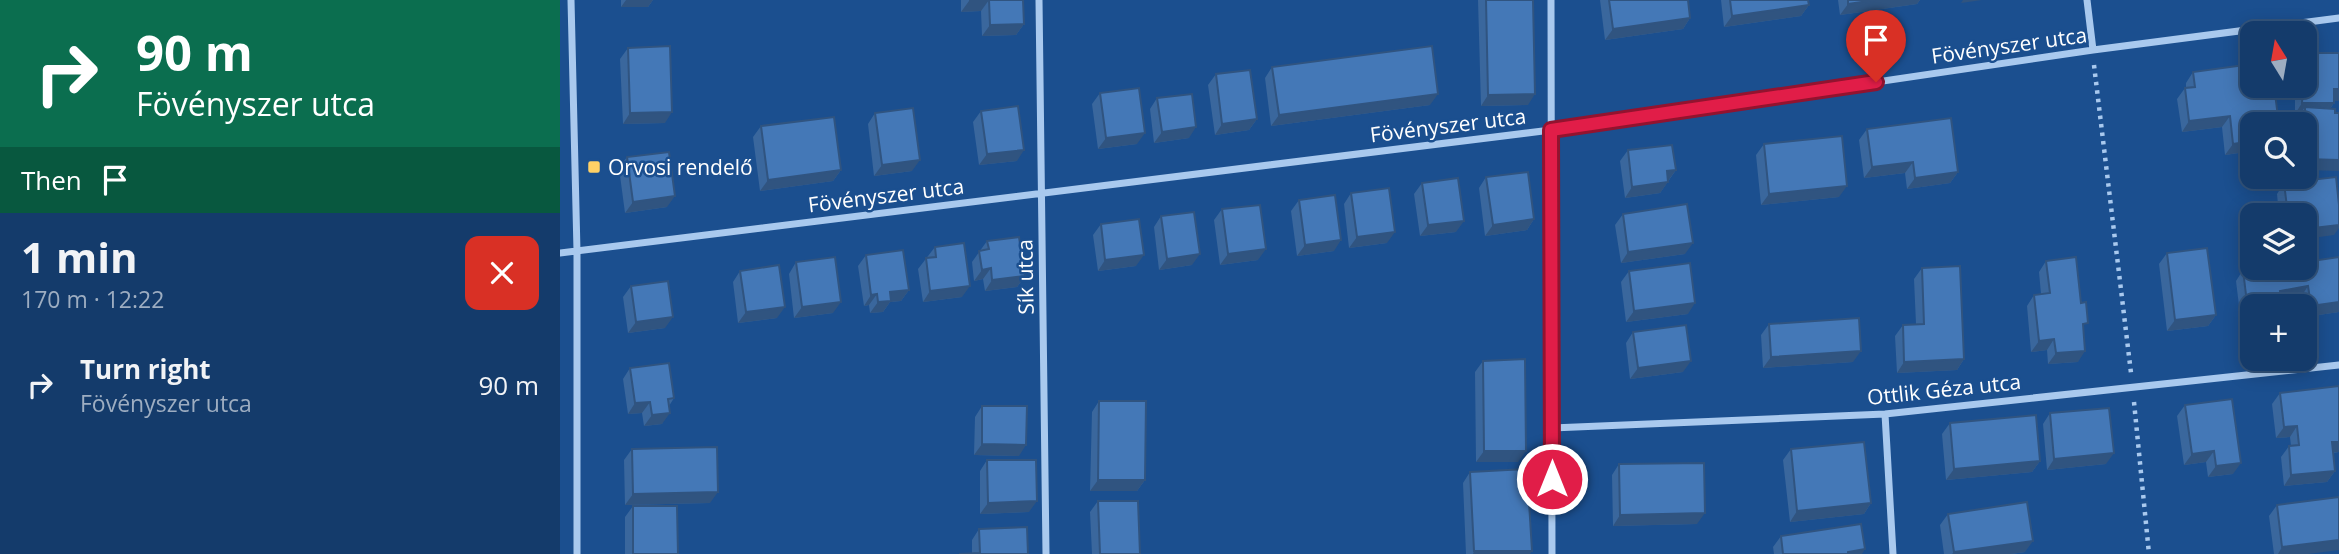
<!DOCTYPE html>
<meta charset="utf-8">
<style>
:root{--surface:#143b6b;--page:#214673;--text:#f1f3f6;--muted:#9dadc1;--line:#33557e}
body{margin:0;font-family:"Open Sans",sans-serif;background:var(--page);color:var(--text);height:100vh;display:flex;flex-direction:column;font-size:26px;white-space:nowrap}
*{box-sizing:border-box;margin:0}
p{font-size:23px;color:var(--muted)}
.icon{flex:none;width:38px;height:38px;fill:none;stroke:currentColor;stroke-width:2;stroke-linecap:round;stroke-linejoin:round}
.map{position:relative;flex:1;overflow:hidden}
.drawer{display:flex;flex-direction:column;background:var(--surface);width:560px}
.drawer>*{flex:none}
.top-card{background:#0b6e4f;color:#fff;overflow:hidden}
.needle{width:46px;rotate:349deg}
.tools{position:absolute;left:1680px;top:21px;display:grid;gap:14px}
.tools a{display:grid;place-items:center;width:77px;height:77px;border-radius:14px;background:var(--surface);box-shadow:0 4px 18px #0003,0 0 0 2px var(--line);font-size:35px}
.pin{position:absolute;display:grid;place-items:center;width:60px;height:60px;color:#fff;margin:-72px -30px;border-radius:50% 50% 50% 0;rotate:-45deg;box-shadow:0 0 7px #0007}
.pin .icon{rotate:45deg}
.me{position:absolute;width:77px;margin:-38px;rotate:0deg;stroke-linejoin:round;filter:drop-shadow(0 0 5px #0008)}
.turn{display:flex;align-items:center;gap:24px;height:147px;padding:0 21px;font-size:32px}
.turn .icon{width:91px;height:91px;stroke-width:2.5}
.turn b{display:block;font-size:49px;line-height:60px}
.then{display:flex;align-items:center;height:66px;padding:0 21px;background:#0003;gap:14px;font-size:26px}
.round{display:grid;place-items:center;flex:none;width:74px;height:74px;border-radius:14px;background:var(--page)}
.overview{display:flex;align-items:center;justify-content:space-between;height:119px;padding:0 21px}
h1{font-size:42px;font-weight:700;line-height:52px}
ul{padding:0;list-style:none}
li{display:flex;align-items:center;gap:21px;height:105px;padding:0 21px}
li div{flex:1}
li b{display:block;font-size:26px}
li em{font-style:normal}
main{display:flex;flex:1;min-height:0}
.map>svg:first-child{display:block}
.lines{fill:none;stroke-linecap:round;stroke-linejoin:round}
.path{stroke:#a9c9ee;stroke-width:4.5;stroke-dasharray:3.5 5;stroke-linecap:butt}
.street{stroke:#a9c9ee;stroke-width:7}
.wall{fill:#3a679d}
.shaded-wall{fill:#305480}
.building{fill:#4478b7;stroke:#305480;stroke-width:2}
.route-casing{stroke:#92132f;stroke-width:18}
.route{stroke:#e11d48;stroke-width:12}
.poi-dot{fill:#ffd166;stroke:#1b4f8f;stroke-width:2.5}
.labels{text-anchor:middle;dominant-baseline:central;stroke-width:5;stroke-linejoin:round;paint-order:stroke}
.street-label{font-size:21px;fill:#fff;stroke:#1b4f8f}
.poi-label{font-size:21px;fill:#fff;stroke:#1b4f8f;text-anchor:start}
</style>
<main>
<section class="drawer">
<div class="top-card">
<div class="turn"><svg class="icon" aria-label="right" viewBox="0 0 24 24"><path d="M7 20v-9h11M14 6l5 5-5 5"/></svg><div><b>90 m</b>Fövényszer utca</div></div>
<div class="then">Then<svg class="icon" aria-label="arrive" viewBox="0 0 24 24"><path d="M6 21V4h12l-3 4 3 4H6"/></svg></div>
</div>
<div class="overview"><div><h1>1 min</h1><p>170 m · 12:22</p></div><a class="round" style="background:#d93025;color:#fff"><svg class="icon" aria-label="close" viewBox="0 0 24 24"><path d="M6 6l12 12M18 6L6 18"/></svg></a></div>
<ul>
<li><svg class="icon" aria-label="right" viewBox="0 0 24 24"><path d="M7 20v-9h11M14 6l5 5-5 5"/></svg><div><b>Turn right</b><p>Fövényszer utca</p></div><em>90 m</em></li>
</ul>
</section>
<div class="map">
<svg width="1779" height="554" viewBox="0 0 1779 554">
<rect width="100%" height="100%" fill="#1b4f8f"/>
<g class="lines">
<!-- path -->
<path class="path" d="M 1534,65 L 1571,373
M 1574,402 L 1589,554"/>
<!-- street -->
<path class="street" d="M 11,0 L 17,251 L 17,554
M 479,0 L 486,554
M 991,0 L 992,554
M 1527,0 L 1533,50
M 0,253 L 991,130 L 1533,50 L 1779,18
M 1325,414 L 1333,554
M 992,428 L 1325,414 L 1779,365"/>
</g>
<!-- wall -->
<path class="wall" d="M 61,0 L 93,0 L 88,7 L 61,7 Z
M 401,0 L 463,0 L 464,24 L 456,35 L 422,36 L 421,11 L 401,12 Z
M 918,0 L 973,0 L 968,105 L 921,106 Z
M 1040,0 L 1128,0 L 1130,18 L 1123,29 L 1045,40 Z
M 1161,0 L 1248,0 L 1249,5 L 1241,16 L 1164,27 Z
M 1278,0 L 1360,0 L 1357,4 L 1280,15 Z
M 68,48 L 105,123 L 63,124 L 60,59 Z
M 712,67 L 870,105 L 711,126 L 705,78 Z
M 1633,72 L 1692,124 L 1692,151 L 1665,155 L 1662,127 L 1622,132 L 1617,99 L 1625,88 L 1626,88 L 1626,83 Z
M 656,74 L 697,119 L 689,130 L 655,135 L 648,85 Z
M 1735,86 L 1745,86 L 1779,101 L 1774,100 L 1774,103 L 1770,109 L 1745,124 L 1737,124 L 1737,118 L 1740,114 L 1735,114 Z
M 540,93 L 577,144 L 538,149 L 532,104 Z
M 597,98 L 629,138 L 594,143 L 590,109 Z
M 421,111 L 457,161 L 419,165 L 413,122 Z
M 315,113 L 352,171 L 314,176 L 308,124 Z
M 201,126 L 281,170 L 273,181 L 200,191 L 193,137 Z
M 1307,129 L 1398,172 L 1390,183 L 1347,189 L 1345,173 L 1304,178 L 1299,140 Z
M 1204,144 L 1279,197 L 1201,205 L 1196,155 Z
M 1068,150 L 1116,170 L 1100,193 L 1065,198 L 1060,161 Z
M 67,157 L 107,207 L 65,213 L 59,168 Z
M 926,177 L 974,219 L 967,230 L 925,236 L 919,188 Z
M 862,183 L 896,232 L 860,236 L 854,194 Z
M 1724,183 L 1774,235 L 1745,215 L 1719,215 L 1717,194 Z
M 791,193 L 827,243 L 789,248 L 784,204 Z
M 739,200 L 774,251 L 737,256 L 731,211 Z
M 662,209 L 698,260 L 660,265 L 654,220 Z
M 1063,214 L 1125,254 L 1061,263 L 1055,225 Z
M 601,216 L 632,265 L 599,270 L 594,227 Z
M 541,224 L 576,266 L 538,271 L 533,235 Z
M 427,241 L 465,276 L 457,287 L 425,291 L 423,279 L 414,281 L 412,262 Z
M 375,247 L 402,297 L 363,302 L 358,269 Z
M 1607,253 L 1656,315 L 1648,326 L 1607,331 L 1599,264 Z
M 306,255 L 349,290 L 341,301 L 330,302 L 323,312 L 310,313 L 309,305 L 304,306 L 298,266 Z
M 1779,257 L 1779,312 L 1745,317 L 1745,306 L 1742,306 L 1741,297 L 1692,306 L 1692,320 L 1681,322 L 1676,281 L 1683,270 Z
M 1486,261 L 1523,329 L 1518,362 L 1488,364 L 1487,350 L 1471,352 L 1467,306 L 1474,295 L 1481,294 L 1479,272 Z
M 236,262 L 273,313 L 234,318 L 229,274 Z
M 1362,268 L 1404,359 L 1397,370 L 1337,373 L 1335,336 L 1343,325 L 1356,324 L 1354,279 Z
M 180,271 L 217,318 L 178,323 L 173,282 Z
M 1069,271 L 1128,314 L 1066,322 L 1061,282 Z
M 71,286 L 105,328 L 68,333 L 63,297 Z
M 1209,324 L 1293,362 L 1203,368 L 1201,335 Z
M 1073,332 L 1123,372 L 1070,379 L 1066,343 Z
M 923,361 L 958,462 L 916,462 L 915,372 Z
M 70,368 L 114,398 L 109,406 L 102,424 L 84,426 L 82,413 L 68,414 L 63,379 Z
M 1779,386 L 1779,452 L 1773,453 L 1775,471 L 1767,482 L 1724,486 L 1721,457 L 1729,446 L 1731,446 L 1730,437 L 1716,438 L 1712,404 L 1720,393 Z
M 539,401 L 585,480 L 577,491 L 530,491 L 532,412 Z
M 1625,405 L 1673,474 L 1648,477 L 1646,462 L 1624,465 L 1617,416 Z
M 422,406 L 459,456 L 414,455 L 415,417 Z
M 1490,413 L 1546,464 L 1487,470 L 1483,424 Z
M 1390,423 L 1480,461 L 1472,472 L 1386,480 L 1382,434 Z
M 72,449 L 150,503 L 65,505 L 64,460 Z
M 1231,449 L 1311,503 L 1304,514 L 1230,522 L 1223,460 Z
M 427,460 L 469,512 L 420,514 L 420,471 Z
M 1059,464 L 1137,524 L 1053,526 L 1052,475 Z
M 910,472 L 970,554 L 906,554 L 903,483 Z
M 538,501 L 580,554 L 532,554 L 530,512 Z
M 1717,505 L 1748,554 L 1714,554 L 1709,516 Z
M 73,506 L 118,554 L 65,554 L 65,517 Z
M 1388,514 L 1465,552 L 1451,554 L 1384,554 L 1380,525 Z
M 419,529 L 468,554 L 412,553 L 412,540 Z
M 1221,536 L 1302,554 L 1214,554 L 1213,547 Z"/>
<!-- shaded-wall -->
<path class="shaded-wall" d="M 66,0 L 93,0 L 88,7 L 61,7 Z
M 429,0 L 421,11 L 401,12 L 409,1 Z
M 1315,0 L 1360,0 L 1357,4 L 1280,15 L 1288,4 Z
M 1403,0 L 1422,0 L 1401,3 Z
M 1249,5 L 1241,16 L 1164,27 L 1172,16 Z
M 1130,18 L 1123,29 L 1045,40 L 1053,29 Z
M 464,24 L 456,35 L 422,36 L 430,25 Z
M 1774,89 L 1779,89 L 1779,101 L 1766,100 Z
M 878,94 L 870,105 L 711,126 L 719,115 Z
M 975,94 L 968,105 L 921,106 L 928,95 Z
M 1742,103 L 1774,103 L 1766,114 L 1745,107 L 1740,114 L 1735,114 Z
M 112,112 L 105,123 L 63,124 L 70,113 Z
M 1670,116 L 1662,127 L 1622,132 L 1629,121 Z
M 697,119 L 689,130 L 655,135 L 662,124 Z
M 636,127 L 629,138 L 594,143 L 602,132 Z
M 585,133 L 577,144 L 538,149 L 546,138 Z
M 1692,141 L 1692,151 L 1665,155 L 1673,144 Z
M 464,150 L 457,161 L 419,165 L 427,154 Z
M 1745,159 L 1779,160 L 1779,171 L 1745,170 Z
M 360,160 L 352,171 L 314,176 L 322,165 Z
M 1353,162 L 1345,173 L 1304,178 L 1312,167 Z
M 281,170 L 273,181 L 200,191 L 208,180 Z
M 1116,170 L 1108,181 L 1107,171 Z
M 1398,172 L 1390,183 L 1347,189 L 1355,178 Z
M 1108,182 L 1100,193 L 1065,198 L 1072,187 Z
M 1287,186 L 1279,197 L 1201,205 L 1209,194 Z
M 115,196 L 107,207 L 65,213 L 73,202 Z
M 974,219 L 967,230 L 925,236 L 933,225 Z
M 904,221 L 896,232 L 860,236 L 868,225 Z
M 1779,225 L 1779,228 L 1774,235 L 1745,239 L 1745,229 Z
M 835,232 L 827,243 L 789,248 L 797,237 Z
M 781,240 L 774,251 L 737,256 L 745,245 Z
M 1133,243 L 1125,254 L 1061,263 L 1068,252 Z
M 706,249 L 698,260 L 660,265 L 668,254 Z
M 640,254 L 632,265 L 599,270 L 607,259 Z
M 584,255 L 576,266 L 538,271 L 545,260 Z
M 431,268 L 423,279 L 414,281 L 422,270 Z
M 465,276 L 457,287 L 425,291 L 432,280 Z
M 410,286 L 402,297 L 363,302 L 370,291 Z
M 1748,286 L 1741,297 L 1712,302 L 1720,291 Z
M 349,290 L 341,301 L 330,302 L 323,312 L 310,313 L 318,302 L 330,292 Z
M 317,294 L 309,305 L 304,306 L 311,295 Z
M 281,302 L 273,313 L 234,318 L 242,307 Z
M 1779,302 L 1779,312 L 1745,317 L 1751,306 Z
M 1135,303 L 1128,314 L 1066,322 L 1074,311 Z
M 225,307 L 217,318 L 178,323 L 186,312 Z
M 1692,310 L 1692,320 L 1681,322 L 1688,311 Z
M 1656,315 L 1648,326 L 1607,331 L 1615,320 Z
M 113,317 L 105,328 L 68,333 L 76,322 Z
M 1494,339 L 1487,350 L 1471,352 L 1479,341 Z
M 1301,351 L 1293,362 L 1203,368 L 1211,357 Z
M 1525,351 L 1518,362 L 1488,364 L 1496,353 Z
M 1404,359 L 1397,370 L 1337,373 L 1344,362 Z
M 1131,361 L 1123,372 L 1070,379 L 1078,368 Z
M 90,402 L 82,413 L 68,414 L 75,403 Z
M 110,413 L 102,424 L 84,426 L 92,415 Z
M 1737,426 L 1730,437 L 1716,438 L 1724,427 Z
M 1772,442 L 1779,442 L 1779,452 L 1764,453 Z
M 422,444 L 466,445 L 459,456 L 414,455 Z
M 924,451 L 966,451 L 958,462 L 916,462 Z
M 1654,451 L 1646,462 L 1624,465 L 1632,454 Z
M 1554,453 L 1546,464 L 1487,470 L 1494,459 Z
M 1480,461 L 1472,472 L 1386,480 L 1394,469 Z
M 1681,463 L 1673,474 L 1648,477 L 1656,466 Z
M 1775,471 L 1767,482 L 1724,486 L 1731,475 Z
M 538,480 L 585,480 L 577,491 L 530,491 Z
M 158,492 L 150,503 L 65,505 L 73,494 Z
M 477,501 L 469,512 L 420,514 L 428,503 Z
M 1311,503 L 1304,514 L 1230,522 L 1237,511 Z
M 1145,513 L 1137,524 L 1053,526 L 1060,515 Z
M 1779,540 L 1779,550 L 1748,554 L 1718,554 L 1722,547 Z
M 1473,541 L 1465,552 L 1451,554 L 1392,554 L 1394,552 Z
M 1305,549 L 1302,554 L 1287,554 L 1288,552 Z
M 914,551 L 972,551 L 970,554 L 913,554 Z"/>
<!-- building -->
<path class="building" d="M 409,0 L 463,0 L 464,24 L 430,25 L 429,0 Z
M 926,0 L 973,0 L 975,94 L 928,95 Z
M 1049,0 L 1128,0 L 1130,18 L 1053,29 Z
M 1170,0 L 1248,0 L 1249,5 L 1172,16 Z
M 1288,0 L 1315,0 L 1288,4 Z
M 110,46 L 112,112 L 70,113 L 68,48 Z
M 872,46 L 878,94 L 719,115 L 712,67 Z
M 1745,53 L 1779,53 L 1779,89 L 1774,89 L 1774,103 L 1742,103 L 1743,86 L 1745,86 Z
M 1692,64 L 1692,86 L 1714,86 L 1719,124 L 1692,124 L 1692,141 L 1673,144 L 1670,116 L 1629,121 L 1625,88 L 1635,87 L 1633,72 Z
M 690,70 L 697,119 L 662,124 L 656,74 Z
M 579,88 L 585,133 L 546,138 L 540,93 Z
M 632,94 L 636,127 L 602,132 L 597,98 Z
M 458,106 L 464,150 L 427,154 L 421,111 Z
M 1745,107 L 1775,109 L 1775,113 L 1779,113 L 1779,160 L 1745,159 Z
M 353,108 L 360,160 L 322,165 L 315,113 Z
M 274,117 L 281,170 L 208,180 L 201,126 Z
M 1391,118 L 1398,172 L 1355,178 L 1353,162 L 1312,167 L 1307,129 Z
M 1282,136 L 1287,186 L 1209,194 L 1204,144 Z
M 1112,145 L 1116,170 L 1107,171 L 1108,182 L 1072,187 L 1068,150 Z
M 109,152 L 115,196 L 73,202 L 67,157 Z
M 968,172 L 974,219 L 933,225 L 926,177 Z
M 1776,177 L 1779,205 L 1779,225 L 1745,229 L 1745,215 L 1728,215 L 1724,183 Z
M 898,178 L 904,221 L 868,225 L 862,183 Z
M 829,188 L 835,232 L 797,237 L 791,193 Z
M 775,195 L 781,240 L 745,245 L 739,200 Z
M 1127,204 L 1133,243 L 1068,252 L 1063,214 Z
M 700,205 L 706,249 L 668,254 L 662,209 Z
M 634,212 L 640,254 L 607,259 L 601,216 Z
M 579,219 L 584,255 L 545,260 L 541,224 Z
M 459,237 L 465,276 L 432,280 L 431,268 L 422,270 L 419,251 L 429,249 L 427,241 Z
M 404,243 L 410,286 L 370,291 L 366,258 L 376,257 L 375,247 Z
M 1647,248 L 1656,315 L 1615,320 L 1607,253 Z
M 343,250 L 349,290 L 330,292 L 331,301 L 318,302 L 317,294 L 311,295 L 306,255 Z
M 275,257 L 281,302 L 242,307 L 236,262 Z
M 1516,257 L 1521,303 L 1526,302 L 1528,323 L 1523,324 L 1525,351 L 1496,353 L 1494,339 L 1479,341 L 1474,295 L 1490,293 L 1486,261 Z
M 1779,257 L 1779,302 L 1751,306 L 1748,286 L 1720,291 L 1722,306 L 1692,306 L 1692,310 L 1688,311 L 1683,270 L 1700,268 L 1745,268 L 1745,262 Z
M 1130,263 L 1135,303 L 1074,311 L 1069,271 Z
M 219,265 L 225,307 L 186,312 L 180,271 Z
M 1400,266 L 1404,359 L 1344,362 L 1343,325 L 1364,324 L 1362,268 Z
M 108,281 L 113,317 L 76,322 L 71,286 Z
M 1299,318 L 1301,351 L 1211,357 L 1209,324 Z
M 1126,325 L 1131,361 L 1078,368 L 1073,332 Z
M 965,359 L 966,451 L 924,451 L 923,361 Z
M 109,363 L 114,398 L 108,399 L 110,413 L 92,415 L 90,402 L 75,403 L 70,368 Z
M 1779,386 L 1779,442 L 1772,442 L 1775,471 L 1731,475 L 1729,446 L 1739,445 L 1737,426 L 1724,427 L 1720,393 Z
M 1672,399 L 1681,463 L 1656,466 L 1654,451 L 1632,454 L 1625,405 Z
M 539,401 L 586,401 L 585,480 L 538,480 Z
M 422,406 L 467,406 L 466,445 L 422,444 Z
M 1549,408 L 1554,453 L 1494,459 L 1490,413 Z
M 1476,415 L 1480,461 L 1394,469 L 1390,423 Z
M 1304,442 L 1311,503 L 1237,511 L 1231,449 Z
M 157,447 L 158,492 L 73,494 L 72,449 Z
M 427,460 L 476,460 L 477,501 L 428,503 Z
M 1144,463 L 1145,513 L 1060,515 L 1059,464 Z
M 967,469 L 972,551 L 914,551 L 910,472 Z
M 1779,497 L 1779,540 L 1722,547 L 1717,505 Z
M 538,501 L 578,501 L 580,554 L 540,554 Z
M 1467,502 L 1473,541 L 1394,552 L 1388,514 Z
M 73,506 L 117,506 L 118,554 L 73,554 Z
M 1301,524 L 1305,549 L 1288,552 L 1288,554 L 1223,554 L 1221,536 Z
M 467,527 L 468,554 L 399,554 L 420,553 L 419,529 Z"/>
<g class="lines">
<!-- route casing -->
<g class="route-casing">
<path id="route" d="M 992,479 L 991,130 L 1316,82"/>
</g>
<!-- route -->
<use href="#route" class="route"/>
</g>
<!-- markers -->
<rect class="poi-dot" x="27" y="160" width="14" height="14" rx="3.5"/>
<g class="labels">
<!-- street labels -->
<g class="street-label">
<text transform="translate(1449 45) rotate(-8)">Fövényszer utca</text>
<text transform="translate(888 125) rotate(-7)">Fövényszer utca</text>
<text transform="translate(326 195) rotate(-7)">Fövényszer utca</text>
<text transform="translate(465 277) rotate(-91)">Sík utca</text>
<text transform="translate(1384 389) rotate(-6)">Ottlik Géza utca</text>
</g>
<!-- poi labels -->
<g class="poi-label">
<text x="48" y="167">Orvosi rendelő</text>
</g>
</g>
</svg>
<div class="tools">
<a><svg class="needle" viewBox="-14 -14 28 28"><path d="M0-13l5 13h-10z" fill="#e53935"/><path d="M0 13l5-13h-10z" fill="#9dadc1"/></svg></a>
<a><svg class="icon" aria-label="search" viewBox="0 0 24 24"><circle cx="10" cy="10" r="6"/><path d="M15 15l6 6"/></svg></a>
<a><svg class="icon" aria-label="layers" viewBox="0 0 24 24"><path d="M12 4l9 5-9 5-9-5zM3 14l9 5 9-5"/></svg></a>
<a>+</a>
</div>
<div class="pin" style="left:1316px;top:82px;background:#d93025"><svg class="icon" aria-label="arrive" viewBox="0 0 24 24"><path d="M6 21V4h12l-3 4 3 4H6"/></svg></div>
<svg class="me" style="left:992px;top:479px" viewBox="-20 -20 40 40"><circle r="17" fill="#e11d48" stroke="#fff" stroke-width="3"/><path d="M0-11L8 9 0 5-8 9z" fill="#fff"/></svg>
</div>
</main>
